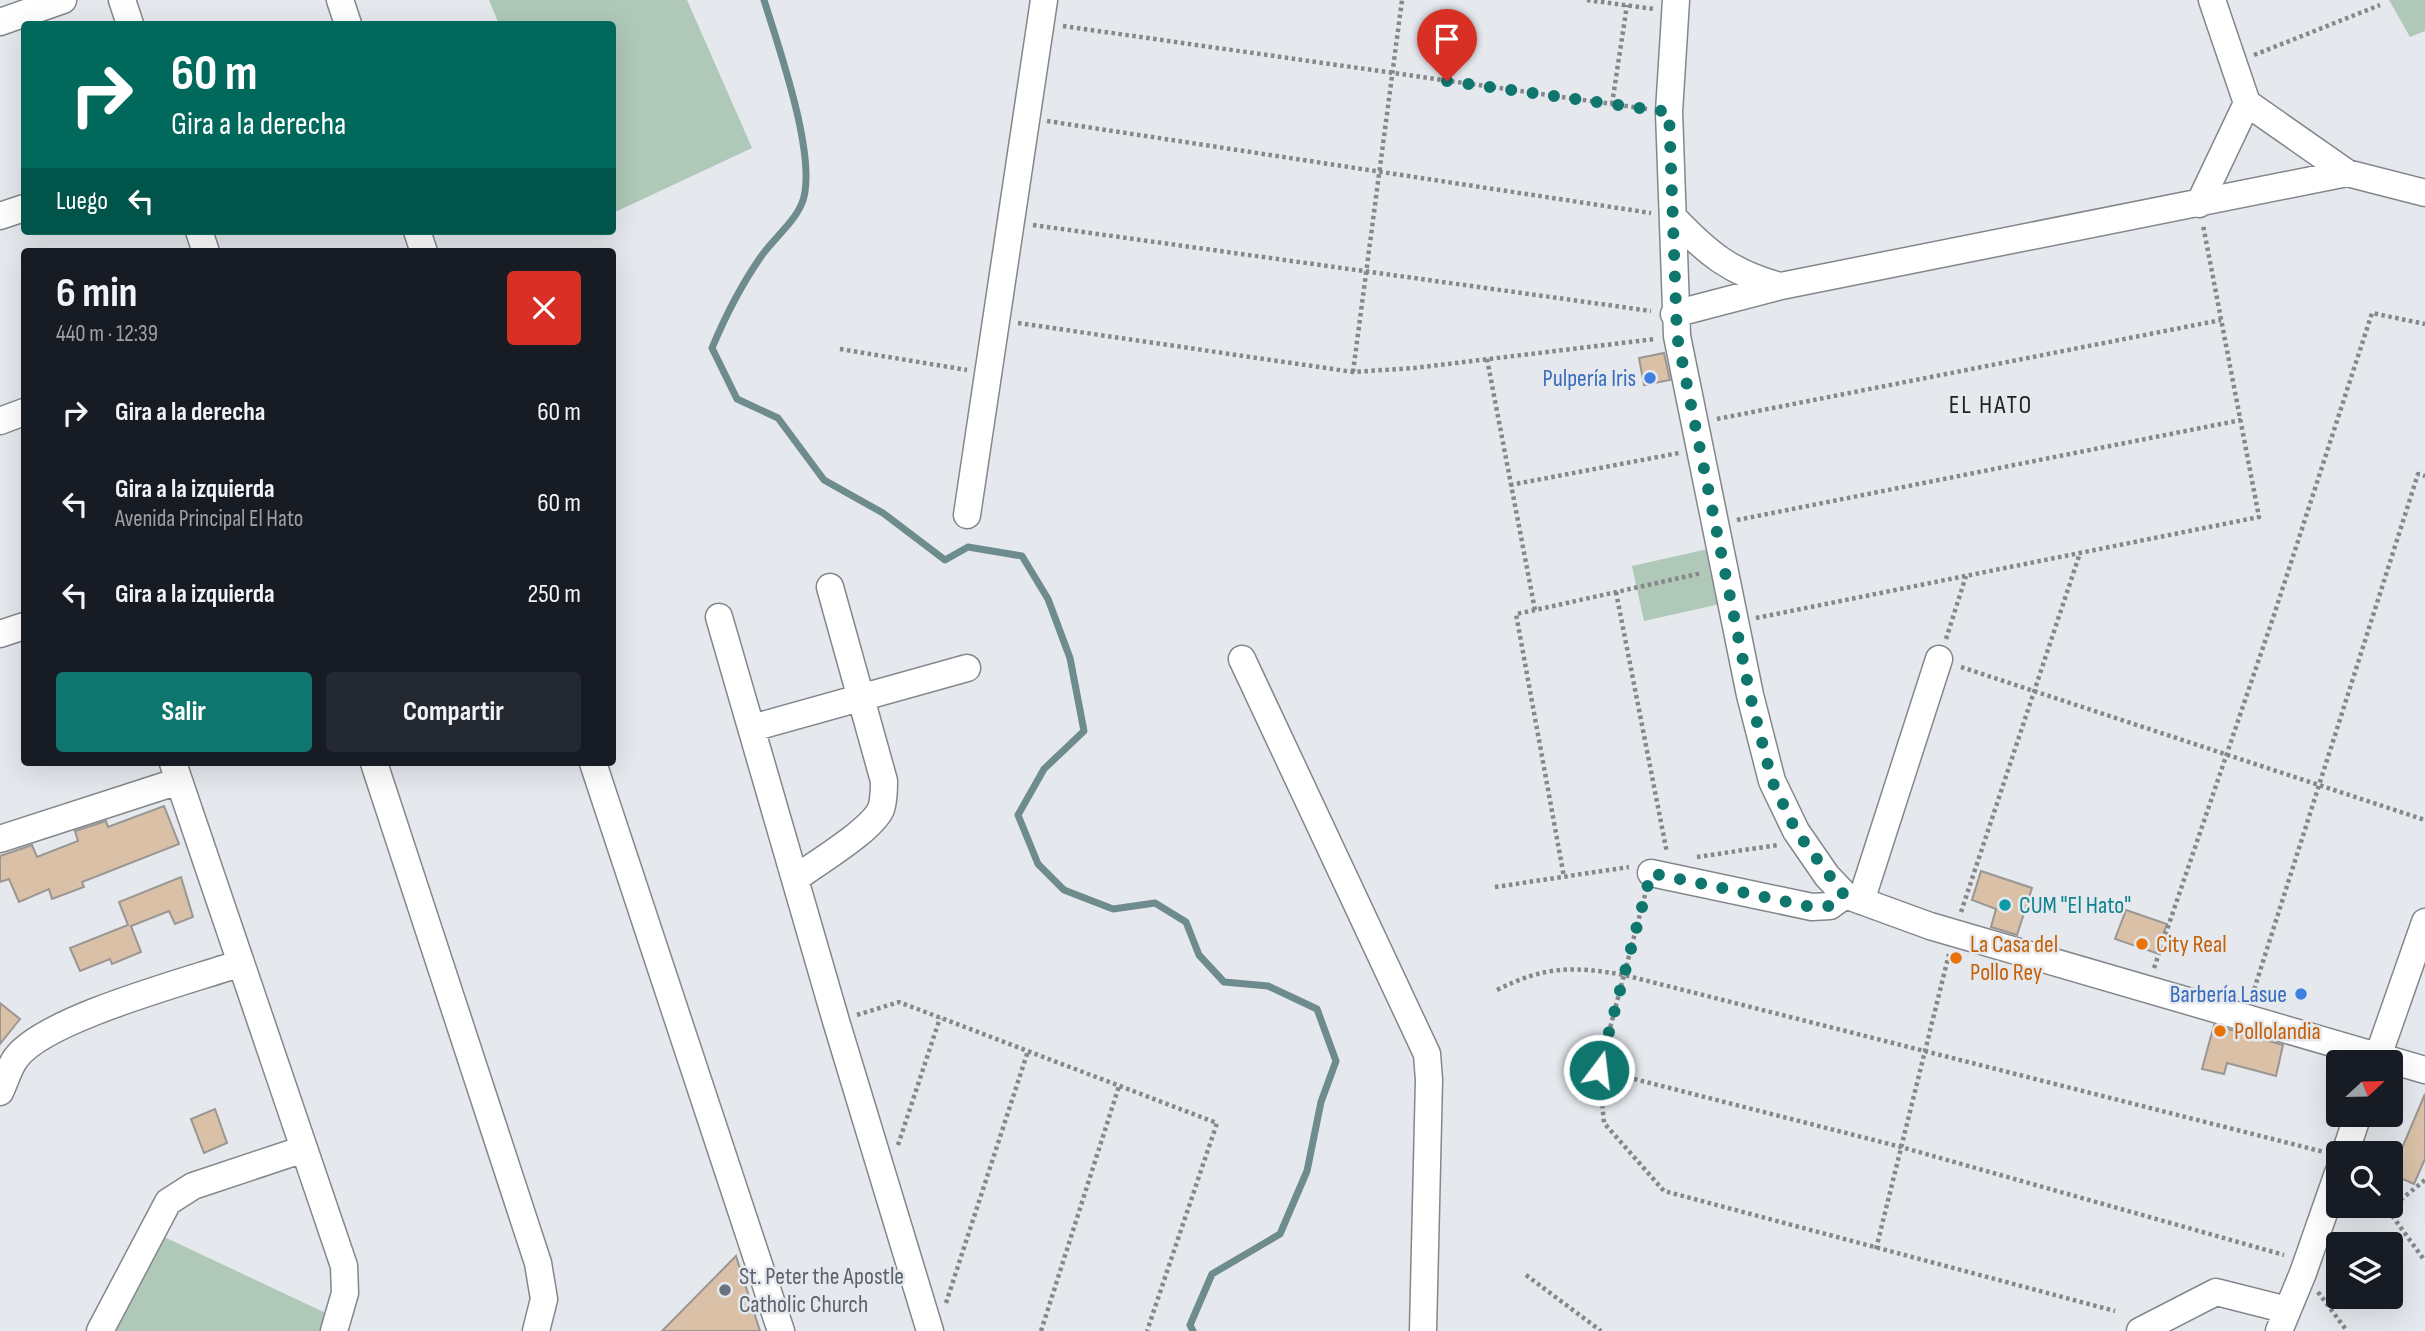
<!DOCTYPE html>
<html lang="es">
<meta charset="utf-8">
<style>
:root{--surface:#171b24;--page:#242831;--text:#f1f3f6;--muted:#9ea1a6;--accent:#0f766e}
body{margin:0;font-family:"Sofia Sans Condensed",sans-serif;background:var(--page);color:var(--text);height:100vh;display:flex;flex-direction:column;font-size:26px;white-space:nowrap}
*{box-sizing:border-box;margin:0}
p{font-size:23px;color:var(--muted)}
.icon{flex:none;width:38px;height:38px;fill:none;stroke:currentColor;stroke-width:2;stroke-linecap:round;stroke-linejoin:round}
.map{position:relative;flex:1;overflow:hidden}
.details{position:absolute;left:21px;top:248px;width:595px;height:518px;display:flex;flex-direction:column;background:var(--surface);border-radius:7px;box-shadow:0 7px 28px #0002}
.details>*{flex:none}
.hud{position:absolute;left:21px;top:21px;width:595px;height:214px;border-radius:7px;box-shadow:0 7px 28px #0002;background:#00695c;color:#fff;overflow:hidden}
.needle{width:46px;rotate:68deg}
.fabs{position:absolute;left:2326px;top:1050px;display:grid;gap:14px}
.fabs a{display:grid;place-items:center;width:77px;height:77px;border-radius:7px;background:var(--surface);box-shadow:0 7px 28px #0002;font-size:35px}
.pin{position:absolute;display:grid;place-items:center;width:60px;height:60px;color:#fff;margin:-72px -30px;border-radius:50% 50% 50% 0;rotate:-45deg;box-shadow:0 0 7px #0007}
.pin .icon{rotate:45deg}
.me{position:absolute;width:77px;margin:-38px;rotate:15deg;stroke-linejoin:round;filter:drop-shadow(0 0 5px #0008)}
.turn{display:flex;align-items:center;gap:24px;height:147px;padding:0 35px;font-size:32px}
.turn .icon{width:91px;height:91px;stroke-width:2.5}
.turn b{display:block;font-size:49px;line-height:60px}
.then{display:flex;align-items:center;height:66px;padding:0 35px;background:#0003;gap:14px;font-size:26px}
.round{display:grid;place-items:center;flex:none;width:74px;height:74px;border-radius:7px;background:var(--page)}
.headline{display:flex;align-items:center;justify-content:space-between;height:119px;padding:0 35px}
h1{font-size:42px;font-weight:700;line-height:52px}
.action{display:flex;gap:14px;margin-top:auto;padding:14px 35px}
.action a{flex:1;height:80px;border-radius:7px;background:var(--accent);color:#fff;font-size:28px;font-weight:700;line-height:80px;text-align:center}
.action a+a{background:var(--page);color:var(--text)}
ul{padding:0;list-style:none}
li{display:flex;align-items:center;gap:21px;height:91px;padding:0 35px}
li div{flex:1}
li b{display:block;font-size:26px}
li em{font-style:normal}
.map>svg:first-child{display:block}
.green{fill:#afc8b7}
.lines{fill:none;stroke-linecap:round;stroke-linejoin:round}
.stream{stroke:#6e8b8d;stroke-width:7}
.building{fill:#d9c0a7;stroke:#9a9693;stroke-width:2}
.minor-casing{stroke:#83878b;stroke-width:29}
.path{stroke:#85878a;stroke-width:4.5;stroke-dasharray:3.5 3.5;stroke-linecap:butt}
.minor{stroke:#fff;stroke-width:26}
.route{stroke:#0f766e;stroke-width:12;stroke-dasharray:0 21.6}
.shop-dot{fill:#3f7fe0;stroke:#e5e8ed;stroke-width:2.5}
.culture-dot{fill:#0f9aa8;stroke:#e5e8ed;stroke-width:2.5}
.food-dot{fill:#e8710a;stroke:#e5e8ed;stroke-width:2.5}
.worship-dot{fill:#6b7280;stroke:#e5e8ed;stroke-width:2.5}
.labels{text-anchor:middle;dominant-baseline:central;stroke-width:5;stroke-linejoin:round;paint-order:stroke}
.shop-label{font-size:24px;fill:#366cbe;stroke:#e5e8ed;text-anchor:end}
.culture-label{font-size:24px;fill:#0d838f;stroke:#e5e8ed;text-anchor:start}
.food-label{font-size:24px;fill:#c56008;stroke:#e5e8ed;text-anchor:start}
.worship-label{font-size:24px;fill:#5b616d;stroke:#e5e8ed;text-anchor:start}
.neighbourhood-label{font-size:26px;letter-spacing:2px;fill:#212223;stroke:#e5e8ed}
</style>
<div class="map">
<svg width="2425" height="1331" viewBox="0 0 2425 1331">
<rect width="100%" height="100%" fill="#e5e8ed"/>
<!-- green -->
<path class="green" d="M 489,0 L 687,0 L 752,148 L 613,213 L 612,24 L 499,24 Z
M 2389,0 L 2425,0 L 2425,31 L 2410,37 Z
M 1708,549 L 1720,604 L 1644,621 L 1632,566 Z
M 160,1235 L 332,1316 L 324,1331 L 108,1331 Z"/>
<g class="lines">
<!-- stream -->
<path class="stream" d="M 764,0 C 778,45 819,161 802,203 C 794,223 772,240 760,258 C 740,287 725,317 712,348 L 737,399 L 778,418 L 824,480 L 883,513 L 945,560 L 968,547 L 1022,556 L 1048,599 L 1070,658 L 1084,731 L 1044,769 L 1018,815 L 1038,864 L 1064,890 L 1113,909 L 1155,903 L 1186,922 L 1199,955 L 1224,982 L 1268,986 L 1317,1009 L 1336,1061 L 1321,1102 L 1307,1171 L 1280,1234 L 1212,1274 L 1190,1325 L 1193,1331"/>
</g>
<!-- building -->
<path class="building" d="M 1664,353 L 1670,380 L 1644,385 L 1639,358 Z
M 164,806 L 179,844 L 82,882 L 84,887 L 52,899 L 49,889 L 19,902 L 9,879 L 0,882 L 0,856 L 32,845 L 37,857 L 78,841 L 75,831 L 106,821 L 108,827 Z
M 1981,871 L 2032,888 L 2017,935 L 1991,927 L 1996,909 L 1972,900 Z
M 181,877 L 193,917 L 175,924 L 169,911 L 131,926 L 141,952 L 112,964 L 110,959 L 80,971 L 70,948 L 128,925 L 119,902 Z
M 2126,910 L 2167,924 L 2156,953 L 2115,939 Z
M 0,1003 L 20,1019 L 0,1044 Z
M 2214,1025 L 2283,1045 L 2276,1076 L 2227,1063 L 2224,1074 L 2202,1069 Z
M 2425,1094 L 2425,1159 L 2414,1184 L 2391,1174 Z
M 215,1109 L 227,1143 L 204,1153 L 191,1119 Z
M 736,1256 L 760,1331 L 662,1331 Z"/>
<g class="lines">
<!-- minor casing -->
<g class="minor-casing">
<path id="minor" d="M 122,0 L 130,24
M 340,0 L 348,24
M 1676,0 L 1669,112 L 1677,336 L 1750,695 L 1772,781 L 1796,831 L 1827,876 L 1845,895 L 1930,926 L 2425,1070
M 2212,0 L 2247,103 L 2347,173 L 2425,193
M 0,22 L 63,0
M 2199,204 L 2247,103
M 0,216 L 24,208
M 1673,217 C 1707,253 1731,273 1780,286
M 199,231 L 206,252
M 417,231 L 424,252
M 1674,314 L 1781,286 L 2347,173
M 0,421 L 24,412
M 967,515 L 1044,0
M 719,617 L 836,1021 L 930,1331
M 0,634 L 24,626
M 1242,659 L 1427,1054 L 1429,1080 L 1423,1331
M 752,728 L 967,668
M 173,763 L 344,1266 L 345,1293 L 334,1331
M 374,763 L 538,1263 L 544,1299 L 536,1331
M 593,763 L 781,1331
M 0,839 L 179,781
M 1651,873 L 1812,907 L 1830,906 L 1845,895
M 795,879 C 816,863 871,831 881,809 C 884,800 884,790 884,781 L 830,587
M 1861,901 L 1939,659
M 2376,1062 L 2425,922
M 0,1092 C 5,1082 9,1067 16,1058 C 45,1018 189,981 241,963
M 2345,1153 L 2358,1115
M 100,1331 L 168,1202 L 193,1186 L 304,1149
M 2140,1331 L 2216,1292 L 2287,1310
M 2279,1331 L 2303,1273 L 2338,1173"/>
</g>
<!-- path -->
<path class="path" d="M 1587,0 L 1654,9
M 1063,26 L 1647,109
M 2254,55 L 2380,5
M 1612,104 L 1627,5
M 1047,121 L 1651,213
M 1033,225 L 1651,311
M 1018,323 L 1353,372 L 1414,368 L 1655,339
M 840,349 L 967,370
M 1487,359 L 1535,610 L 1702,573
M 1353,372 L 1402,0
M 1717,419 L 2221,320
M 1510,485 L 1679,453
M 1737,520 L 2241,420
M 1616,592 L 1667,853
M 1535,610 L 1516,614 L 1564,877
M 1756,618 L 2259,517 L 2203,225
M 1946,639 L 1966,576
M 1961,667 L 2425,820
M 1697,857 L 1778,845
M 1495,887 L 1629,867
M 1645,895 L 1599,1070 L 1901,1147 L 2284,1255
M 1961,912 L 2080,553
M 2154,968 L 2273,618 L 2372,313 L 2425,324
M 1497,990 C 1544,966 1573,966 1624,975 L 2324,1152
M 2252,996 L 2418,474 L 2425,476
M 857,1015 L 899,1002 L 1217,1123 L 1147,1331
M 1599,1070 L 1604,1123 L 1664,1191 L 2115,1311
M 898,1145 L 940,1018
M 2385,1206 L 2388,1210 L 2425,1180
M 2388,1210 L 2425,1261
M 1876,1249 L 1949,954
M 1526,1275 L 1601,1331
M 2318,1292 L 2347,1331
M 946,1303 L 1028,1051
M 1041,1331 L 1119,1086"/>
<!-- minor -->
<use href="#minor" class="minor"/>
</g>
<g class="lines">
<!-- route -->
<path class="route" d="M 1447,81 L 1669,112 L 1677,336 L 1750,695 L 1772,781 L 1796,831 L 1844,895 L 1830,906 L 1812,907 L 1651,873 L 1599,1070"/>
</g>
<!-- markers -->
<g class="shop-dot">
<circle cx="1650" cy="378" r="7"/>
<circle cx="2301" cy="994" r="7"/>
</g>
<circle class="culture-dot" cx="2005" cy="905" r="7"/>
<g class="food-dot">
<circle cx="2142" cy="944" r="7"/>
<circle cx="1956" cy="958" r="7"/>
<circle cx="2220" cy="1031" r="7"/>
</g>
<circle class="worship-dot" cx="725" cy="1290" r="7"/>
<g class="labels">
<!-- shop labels -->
<g class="shop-label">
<text x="1636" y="378">Pulpería Iris</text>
<text x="2287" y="994">Barbería Lasue</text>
</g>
<!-- culture labels -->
<g class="culture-label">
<text x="2019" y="905">CUM "El Hato"</text>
</g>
<!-- food labels -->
<g class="food-label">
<text x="1970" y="944">La Casa del<tspan x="1970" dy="28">Pollo Rey</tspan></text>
<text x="2156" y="944">City Real</text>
<text x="2234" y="1031">Pollolandia</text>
</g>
<!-- worship labels -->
<g class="worship-label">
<text x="739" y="1276">St. Peter the Apostle<tspan x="739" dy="28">Catholic Church</tspan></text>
</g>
<!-- neighbourhood labels -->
<g class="neighbourhood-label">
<text x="1991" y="405">EL HATO</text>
</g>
</g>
</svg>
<div class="fabs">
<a><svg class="needle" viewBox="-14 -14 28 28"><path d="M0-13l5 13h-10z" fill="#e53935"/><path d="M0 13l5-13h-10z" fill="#9ea1a6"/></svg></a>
<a><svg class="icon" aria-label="search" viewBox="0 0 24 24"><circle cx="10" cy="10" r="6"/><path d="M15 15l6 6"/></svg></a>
<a><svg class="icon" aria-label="layers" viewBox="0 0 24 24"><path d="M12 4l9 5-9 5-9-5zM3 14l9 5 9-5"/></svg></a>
</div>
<div class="pin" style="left:1447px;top:81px;background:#d93025"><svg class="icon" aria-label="arrive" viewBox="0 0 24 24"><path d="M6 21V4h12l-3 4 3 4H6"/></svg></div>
<svg class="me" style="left:1599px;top:1070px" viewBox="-20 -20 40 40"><circle r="17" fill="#0f766e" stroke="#fff" stroke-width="3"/><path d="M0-11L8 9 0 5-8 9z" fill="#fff"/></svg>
<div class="hud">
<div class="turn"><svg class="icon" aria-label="right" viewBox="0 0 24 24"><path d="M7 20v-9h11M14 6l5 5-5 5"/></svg><div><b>60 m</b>Gira a la derecha</div></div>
<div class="then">Luego<svg class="icon" aria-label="left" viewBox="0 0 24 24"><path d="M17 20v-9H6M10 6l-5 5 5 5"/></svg></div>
</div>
<section class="details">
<div class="headline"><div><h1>6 min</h1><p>440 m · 12:39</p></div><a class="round" style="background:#d93025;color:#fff"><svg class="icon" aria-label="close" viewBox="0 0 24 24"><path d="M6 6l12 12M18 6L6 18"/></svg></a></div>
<ul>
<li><svg class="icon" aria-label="right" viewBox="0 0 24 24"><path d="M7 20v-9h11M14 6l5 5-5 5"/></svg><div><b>Gira a la derecha</b></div><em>60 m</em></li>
<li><svg class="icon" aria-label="left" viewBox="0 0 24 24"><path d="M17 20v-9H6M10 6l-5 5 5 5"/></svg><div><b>Gira a la izquierda</b><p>Avenida Principal El Hato</p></div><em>60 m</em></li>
<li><svg class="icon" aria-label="left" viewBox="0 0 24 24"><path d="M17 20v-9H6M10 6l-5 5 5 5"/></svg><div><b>Gira a la izquierda</b></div><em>250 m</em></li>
</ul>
<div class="action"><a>Salir</a><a>Compartir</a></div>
</section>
</div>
